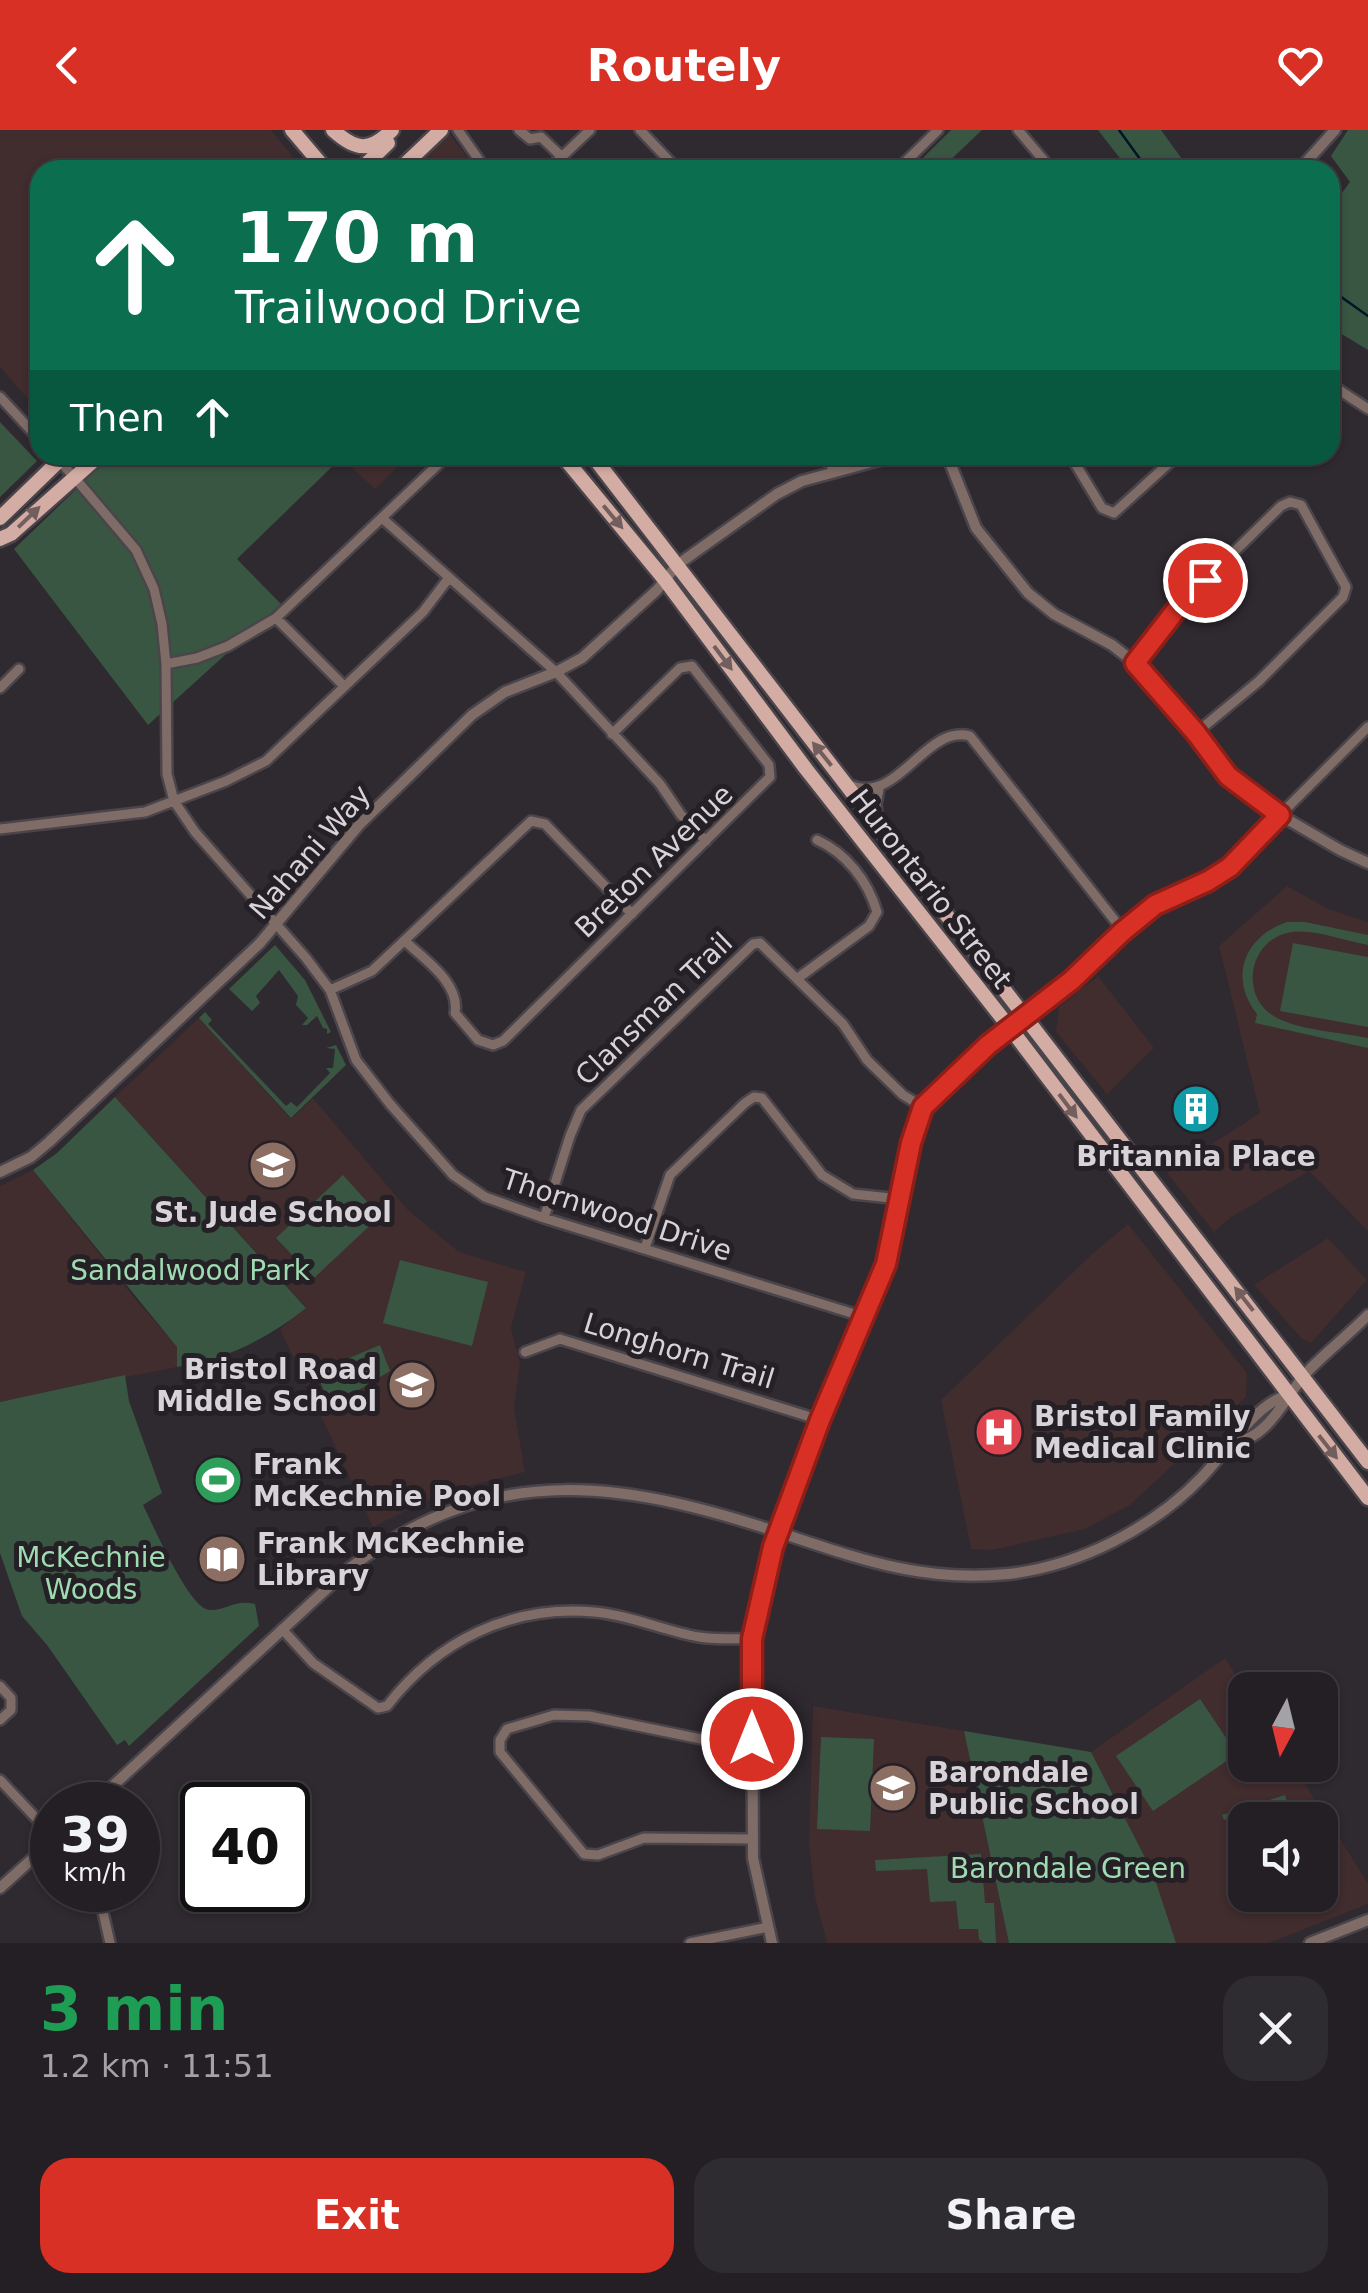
<!DOCTYPE html>
<meta charset="utf-8">
<style>
:root{--surface:#231f24;--page:#2f2c31;--text:#f1f3f6;--muted:#a3a2a6;--line:#403d41;--accent:#d93025}
body{margin:0;font-family:"DejaVu Sans",sans-serif;background:var(--page);color:var(--text);height:100vh;display:flex;flex-direction:column;font-size:38px;white-space:nowrap}
*{box-sizing:border-box;margin:0}
p{font-size:32px;color:var(--muted)}
.icon{flex:none;width:55px;height:55px;fill:none;stroke:currentColor;stroke-width:2;stroke-linecap:round;stroke-linejoin:round}
.map{position:relative;height:1813px;overflow:hidden}
.sheet{display:flex;flex-direction:column;background:var(--surface);flex:1}
.sheet>*{flex:none}
.top-card{position:absolute;left:30px;top:30px;width:1310px;height:305px;border-radius:30px;box-shadow:0 2px 8px #0004,0 0 0 2px var(--line);background:#0b6e4f;color:#fff;overflow:hidden}
.needle{width:65px;rotate:187deg}
.fabs{position:absolute;left:1228px;top:1542px;display:grid;gap:20px}
.fabs a{display:grid;place-items:center;width:110px;height:110px;border-radius:20px;background:var(--surface);box-shadow:0 2px 8px #0004,0 0 0 2px var(--line);font-size:50px}
.speed{position:absolute;left:30px;top:1652px;display:flex;gap:20px;font-size:50px;font-weight:700;text-align:center}
.speed>*{display:grid;place-content:center;width:130px;height:130px;border-radius:50%;background:var(--surface);box-shadow:0 2px 8px #0004,0 0 0 2px var(--line);line-height:1}
.speed small{font-size:25px;font-weight:400}
.speed .limit{border:5px solid #111;border-radius:15px;background:#fff;color:#111}
.pin{position:absolute;display:grid;place-items:center;width:85px;height:85px;color:#fff;margin:-42px;border:5px solid #fff;border-radius:50%;box-shadow:0 2px 10px #0007}
.me{position:absolute;width:110px;margin:-55px;rotate:0deg;stroke-linejoin:round;filter:drop-shadow(0 0 8px #0008)}
.turn{display:flex;align-items:center;gap:35px;height:210px;padding:0 40px;font-size:45px}
.turn .icon{width:130px;height:130px;stroke-width:2.5}
.turn b{display:block;font-size:70px;line-height:85px}
.then{display:flex;align-items:center;height:95px;padding:0 40px;background:#0003;gap:20px;font-size:38px}
.round{display:grid;place-items:center;flex:none;width:105px;height:105px;border-radius:30px;background:var(--page)}
.headline{display:flex;align-items:center;justify-content:space-between;height:170px;padding:0 40px}
h1{font-size:60px;font-weight:600;line-height:75px;color:#1e9e55}
.action{display:flex;gap:20px;margin-top:auto;padding:20px 40px}
.action a{flex:1;height:115px;border-radius:30px;background:var(--accent);color:#fff;font-size:40px;font-weight:600;line-height:115px;text-align:center}
.action a+a{background:var(--page);color:var(--text)}
header{display:flex;justify-content:space-between;align-items:center;height:130px;padding:0 40px;background:var(--accent);color:#fff;font-size:45px;font-weight:600}
.map>svg:first-child{display:block}
.commercial{fill:#412c2e;fill-rule:evenodd}
.green{fill:#395643}
.lines{fill:none;stroke-linecap:round;stroke-linejoin:round}
.stream{stroke:#001625;stroke-width:2.5}
.minor-casing{stroke:#4a444b;stroke-width:14}
.tertiary-casing{stroke:#4a444b;stroke-width:15}
.primary-casing{stroke:#4a444b;stroke-width:19}
.minor{stroke:#7f6c67;stroke-width:9}
.tertiary{stroke:#7f6c67;stroke-width:10}
.primary{stroke:#d3aca3;stroke-width:14}
.oneway{fill:#735e5e}
.route-casing{stroke:#8d1f18;stroke-width:25}
.route{stroke:#d93025;stroke-width:18}
.labels{text-anchor:middle;dominant-baseline:central;stroke-width:10;stroke-linejoin:round;paint-order:stroke}
.street-label{font-size:28px;fill:#d7d3d8;stroke:#251f26}
.poi-label{font-size:28px;font-weight:bold;fill:#d7d3d8;stroke:#251f26;text-anchor:start}
.park-label{font-size:28px;fill:#9edbb1;stroke:#251f26}
</style>
<header><svg class="icon" aria-label="back" viewBox="0 0 24 24"><path d="M15 5l-7 7 7 7"/></svg>Routely<svg class="icon" aria-label="heart" viewBox="0 0 24 24"><path d="M12 20l-8-8c-3-5 5-10 8-4 3-6 11-1 8 4z"/></svg></header>
<div class="map">
<svg width="1368" height="1813" viewBox="0 0 1368 1813">
<rect width="100%" height="100%" fill="#2f2930"/>
<!-- commercial -->
<path class="commercial" d="M 0,0 L 271,0 L 304,40 L 40,40 L 40,283 L 0,237 Z
M 449,3 L 477,40 L 412,40 L 420,31 Z
M 338,325 L 410,325 L 375,359 Z
M 1287,756 L 1328,779 L 1368,792 L 1368,1101 L 1309,1041 L 1230,1088 L 1214,1102 L 1167,1043 L 1260,983 L 1219,816 Z
M 1098,846 L 1154,918 L 1107,964 L 1056,902 L 1059,877 Z
M 199,888 L 291,989 L 313,968 L 408,1080 L 459,1122 L 526,1142 L 511,1198 L 520,1233 L 514,1278 L 525,1342 L 447,1361 L 373,1397 L 280,1199 L 306,1177 L 115,967 Z
M 33,1040 L 136,1170 L 178,1217 L 177,1237 L 0,1272 L 0,1056 Z
M 1128,1094 L 1247,1243 L 1246,1267 L 1130,1375 L 1085,1399 L 992,1420 L 971,1419 L 941,1270 L 1092,1124 Z
M 1328,1108 L 1367,1150 L 1311,1213 L 1302,1209 L 1254,1155 Z
M 1225,1528 L 1245,1560 L 1245,1635 L 1293,1635 L 1368,1753 L 1368,1774 L 1269,1813 L 1176,1813 L 1153,1743 L 1091,1622 ZM 1245,1690 L 1320,1690 L 1320,1765 L 1245,1765 Z
M 813,1576 L 964,1601 L 1009,1813 L 827,1813 L 815,1767 L 809,1715 Z"/>
<!-- green -->
<path class="green" d="M 951,0 L 982,0 L 940,40 L 911,40 Z
M 1098,0 L 1161,0 L 1190,40 L 1129,40 Z
M 1348,0 L 1368,0 L 1368,220 L 1330,197 L 1330,79 L 1350,52 L 1331,26 Z
M 0,292 L 37,331 L 0,367 Z
M 112,325 L 338,325 L 341,328 L 237,429 L 281,474 L 148,595 L 14,419 Z
M 1287,792 L 1305,792 L 1368,805 L 1368,815 C 1345,811 1315,799 1292,802 C 1248,808 1238,868 1277,888 C 1303,901 1340,902 1368,908 L 1368,918 L 1255,893 L 1257,884 C 1228,847 1245,806 1287,792 Z
M 1293,813 L 1368,827 L 1368,897 L 1280,881 Z
M 275,815 L 305,850 L 331,902 L 327,904 L 327,899 L 323,898 L 317,886 L 307,895 L 302,895 L 308,888 L 296,875 L 298,866 L 279,840 L 256,866 L 260,873 L 252,881 L 229,859 Z
M 205,882 L 212,890 L 208,894 L 286,976 L 291,972 L 297,977 L 330,943 L 326,938 L 333,938 L 335,919 L 326,918 L 336,915 L 346,935 L 291,988 L 199,888 Z
M 115,967 L 306,1178 C 269,1208 225,1230 177,1237 L 177,1217 L 33,1040 L 57,1023 Z
M 343,1045 L 380,1086 L 314,1148 L 276,1108 Z
M 400,1130 L 488,1152 L 472,1216 L 383,1193 Z
M 380,1215 L 390,1241 L 331,1277 L 316,1242 Z
M 125,1245 L 129,1271 L 162,1363 L 143,1375 C 153,1395 189,1478 209,1480 C 226,1481 234,1469 255,1474 L 259,1496 L 129,1616 L 125,1610 L 117,1615 L 47,1515 L 22,1486 L 0,1423 L 0,1272 Z
M 1200,1569 L 1237,1624 L 1153,1681 L 1116,1626 Z
M 964,1601 L 1091,1622 L 1153,1743 L 1176,1813 L 1009,1813 Z
M 821,1607 L 874,1609 L 870,1701 L 817,1699 Z
M 1285,1665 L 1293,1690 L 1245,1690 L 1245,1703 L 1237,1705 L 1231,1688 L 1224,1690 L 1222,1685 Z
M 981,1724 L 985,1773 L 994,1773 L 996,1813 L 984,1813 L 979,1809 L 978,1799 L 959,1799 L 956,1771 L 930,1772 L 927,1739 L 876,1741 L 875,1730 Z"/>
<g class="lines">
<!-- stream -->
<path class="stream" d="M 1119,0 L 1148,40
M 1330,159 L 1368,186"/>
<!-- minor casing -->
<g class="minor-casing">
<path id="minor" d="M 458,0 L 486,40
M 519,0 L 530,9 L 541,7 L 562,27
M 640,0 L 678,40
M 1018,0 L 1052,40
M 548,40 L 590,0
M 897,40 L 938,0
M 1330,254 L 1368,279
M 0,267 L 40,310
M 54,325 L 74,347
M 828,325 L 833,341
M 1070,325 L 1102,378 L 1114,383 L 1178,325
M 602,338 L 616,325
M 80,354 L 136,420 L 154,459 L 162,494 L 166,534 L 167,644 L 174,671 L 195,702 L 306,828 L 330,860 L 356,930 L 390,974 L 453,1045 L 485,1067 L 544,1088 L 861,1186
M 383,389 L 556,542 L 660,654 L 681,685 L 706,711
M 276,488 L 344,556
M 1135,533 L 1180,475 L 1281,376 L 1290,372 L 1301,375 L 1346,457 L 1343,467 L 1259,551 L 1196,603
M 166,534 L 197,528 L 228,516 L 276,488 L 448,325
M 0,558 L 19,539
M 850,655 C 898,676 925,594 970,606 L 1123,801
M 1280,685 L 1368,597
M 878,690 L 876,675 L 879,659
M 0,699 L 145,682 L 226,651 L 266,631 L 423,482 L 448,449
M 406,812 C 425,830 460,853 455,883 L 478,910 L 493,915 L 503,911 L 770,647 L 769,635 L 692,536 L 680,538 L 612,604
M 798,848 L 869,796 L 877,782 C 868,751 846,723 817,710
M 330,860 L 372,841 L 531,691 L 545,694 L 632,784
M 544,1088 L 570,1006 L 581,980 L 753,814 L 760,813 L 843,894 L 867,930 L 903,965 L 923,977
M 645,1118 L 670,1045 L 745,973 L 754,967 L 762,968 L 822,1045 L 853,1064 L 900,1069
M 525,1222 L 560,1209 L 820,1290
M 282,1499 L 313,1533 L 378,1578 L 387,1576 C 438,1510 511,1475 594,1482 C 630,1485 664,1501 699,1507 C 716,1510 735,1508 752,1509
M 0,1556 L 11,1568 L 11,1580 L 0,1590
M 752,1609 L 701,1609 L 589,1586 L 554,1585 L 507,1599 L 500,1610 L 500,1622 L 584,1724 L 598,1725 L 644,1708 L 752,1709
M 0,1650 L 52,1705
M 98,1760 L 110,1813
M 690,1813 L 768,1797"/>
</g>
<!-- tertiary casing -->
<g class="tertiary-casing">
<path id="tertiary" d="M 1299,40 L 1335,0
M 947,325 L 976,398 L 1028,463 L 1054,484 L 1112,515 L 1135,533 L 1237,655 L 1280,685 L 1340,720 L 1368,733
M 0,1042 L 31,1027 L 49,1012 L 260,813 L 359,695 L 472,585 L 505,562 L 556,542 L 582,528 L 657,460 L 677,435 L 777,364 L 802,351 L 898,325
M 1233,1313 C 1271,1308 1286,1263 1310,1239 C 1329,1220 1349,1204 1368,1185
M 92,1675 L 347,1440 C 496,1326 628,1352 793,1407 C 868,1432 928,1452 1008,1444 C 1079,1436 1153,1398 1202,1347 C 1225,1323 1256,1273 1288,1265
M 0,1758 L 52,1711
M 772,1813 L 753,1728 L 752,1509 L 782,1386 L 851,1211 L 885,1134 L 911,1013 L 923,977 L 988,915 L 1071,850 L 1123,801 L 1155,775 L 1230,737 L 1280,685
M 1310,1813 L 1368,1790"/>
</g>
<!-- primary casing -->
<g class="primary-casing">
<path id="primary" d="M 292,0 L 326,40
M 333,0 C 356,21 370,22 392,0
M 360,40 L 388,13
M 399,40 L 441,0
M 562,325 L 665,450 L 806,639 L 1010,898 L 1368,1368
M 592,325 L 1368,1332
M 0,388 L 65,325
M 0,409 L 11,404 L 100,325"/>
</g>
<!-- minor -->
<use href="#minor" class="minor"/>
<!-- tertiary -->
<use href="#tertiary" class="tertiary"/>
<!-- primary -->
<use href="#primary" class="primary"/>
</g>
<!-- one-way arrows -->
<defs><path id="oneway-solid" d="M-6-.8H1V-3.2L6.5 0L1 3.2V.8H-6Z" transform="scale(2.5)"/></defs>
<g class="oneway">
<use href="#oneway-solid" transform="translate(29 387) rotate(-44)"/>
<use href="#oneway-solid" transform="translate(613 387) rotate(50)"/>
<use href="#oneway-solid" transform="translate(723 528) rotate(53)"/>
<use href="#oneway-solid" transform="translate(822 624) rotate(-129)"/>
<use href="#oneway-solid" transform="translate(1068 976) rotate(53)"/>
<use href="#oneway-solid" transform="translate(1244 1169) rotate(-128)"/>
<use href="#oneway-solid" transform="translate(1328 1317) rotate(52)"/>
</g>
<g class="lines">
<!-- route casing -->
<g class="route-casing">
<path id="route" d="M 752,1609 L 752,1509 L 773,1417 L 820,1290 L 886,1134 L 911,1013 L 923,977 L 988,915 L 1072,850 L 1122,802 L 1155,775 L 1208,751 L 1230,737 L 1280,685 L 1228,646 L 1196,603 L 1135,533 L 1180,475 L 1205,450"/>
</g>
<!-- route -->
<use href="#route" class="route"/>
</g>
<!-- icons -->
<defs>
<g id="building-disc" transform="scale(2.5)"><circle r="9.5" fill="#0f9aa8" stroke="#251f26"/><path d="M-4-6H4V6H1V3H-1V6H-4ZM-2.5-4.3h1.7v1.8h-1.7ZM.8-4.3h1.7v1.8H.8ZM-2.5-1h1.7V.8h-1.7ZM.8-1h1.7V.8H.8Z" fill="#fff"/></g>
<g id="school-disc" transform="scale(2.5)"><circle r="9.5" fill="#8d6e63" stroke="#251f26"/><path d="M0-5L7-2L0 1L-7-2ZM-4 1L0 2.5L4 1V4Q0 6-4 4Z" fill="#fff"/></g>
<g id="hospital-disc" transform="scale(2.5)"><circle r="9.5" fill="#e0444e" stroke="#251f26"/><path d="M-5-5h3v3.5h4V-5h3V5h-3V1.5h-4V5h-3Z" fill="#fff"/></g>
<g id="stadium-disc" transform="scale(2.5)"><circle r="9.5" fill="#2e9e5b" stroke="#251f26"/><path d="M0-5a6.5 5 0 1 0 0 10a6.5 5 0 1 0 0-10ZM-3.5-1.8h7v3.6h-7Z" fill="#fff"/></g>
<g id="library-disc" transform="scale(2.5)"><circle r="9.5" fill="#8d6e63" stroke="#251f26"/><path d="M-6-4Q-3-5.5-.7-3.5V5Q-3 3-6 4ZM6-4Q3-5.5 .7-3.5V5Q3 3 6 4Z" fill="#fff"/></g>
</defs>
<g fill-rule="evenodd">
<use href="#building-disc" x="1196" y="979"/>
<use href="#school-disc" x="273" y="1035"/>
<use href="#school-disc" x="412" y="1255"/>
<use href="#hospital-disc" x="999" y="1302"/>
<use href="#stadium-disc" x="218" y="1350"/>
<use href="#library-disc" x="222" y="1429"/>
<use href="#school-disc" x="893" y="1658"/>
</g>
<g class="labels">
<!-- street labels -->
<g class="street-label">
<text transform="translate(310 722) rotate(-49)">Nahani Way</text>
<text transform="translate(654 731) rotate(-44)">Breton Avenue</text>
<text transform="translate(931 759) rotate(52)">Hurontario Street</text>
<text transform="translate(654 879) rotate(-44)">Clansman Trail</text>
<text transform="translate(617 1085) rotate(18)">Thornwood Drive</text>
<text transform="translate(679 1221) rotate(17)">Longhorn Trail</text>
</g>
<!-- poi labels -->
<g class="poi-label">
<text x="1196" y="1026" text-anchor="middle">Britannia Place</text>
<text x="273" y="1082" text-anchor="middle">St. Jude School</text>
<text x="377" y="1239" text-anchor="end">Bristol Road<tspan x="377" dy="32">Middle School</tspan></text>
<text x="1034" y="1286">Bristol Family<tspan x="1034" dy="32">Medical Clinic</tspan></text>
<text x="253" y="1334">Frank<tspan x="253" dy="32">McKechnie Pool</tspan></text>
<text x="257" y="1413">Frank McKechnie<tspan x="257" dy="32">Library</tspan></text>
<text x="928" y="1642">Barondale<tspan x="928" dy="32">Public School</tspan></text>
</g>
<!-- park labels -->
<g class="park-label">
<text x="190" y="1140">Sandalwood Park</text>
<text x="91" y="1427">McKechnie<tspan x="91" dy="32">Woods</tspan></text>
<text x="1068" y="1738">Barondale Green</text>
</g>
</g>
</svg>
<div class="fabs">
<a><svg class="needle" viewBox="-14 -14 28 28"><path d="M0-13l5 13h-10z" fill="#e53935"/><path d="M0 13l5-13h-10z" fill="#a3a2a6"/></svg></a>
<a><svg class="icon" aria-label="sound" viewBox="0 0 24 24"><path d="M4 9h4l5-4v14l-5-4H4zM17 9q2 3 0 6"/></svg></a>
</div>
<div class="speed"><div>39<small>km/h</small></div><div class="limit">40</div></div>
<div class="pin" style="left:1205px;top:450px;background:#d93025"><svg class="icon" aria-label="arrive" viewBox="0 0 24 24"><path d="M6 21V4h12l-3 4 3 4H6"/></svg></div>
<svg class="me" style="left:752px;top:1609px" viewBox="-20 -20 40 40"><circle r="17" fill="#d93025" stroke="#fff" stroke-width="3"/><path d="M0-11L8 9 0 5-8 9z" fill="#fff"/></svg>
<div class="top-card">
<div class="turn"><svg class="icon" aria-label="ahead" viewBox="0 0 24 24"><path d="M12 20V5M6 11l6-6 6 6"/></svg><div><b>170 m</b>Trailwood Drive</div></div>
<div class="then">Then<svg class="icon" aria-label="ahead" viewBox="0 0 24 24"><path d="M12 20V5M6 11l6-6 6 6"/></svg></div>
</div>
</div>
<section class="sheet">
<div class="headline"><div><h1>3 min</h1><p>1.2 km · 11:51</p></div><a class="round"><svg class="icon" aria-label="close" viewBox="0 0 24 24"><path d="M6 6l12 12M18 6L6 18"/></svg></a></div>
<div class="action"><a>Exit</a><a>Share</a></div>
</section>
